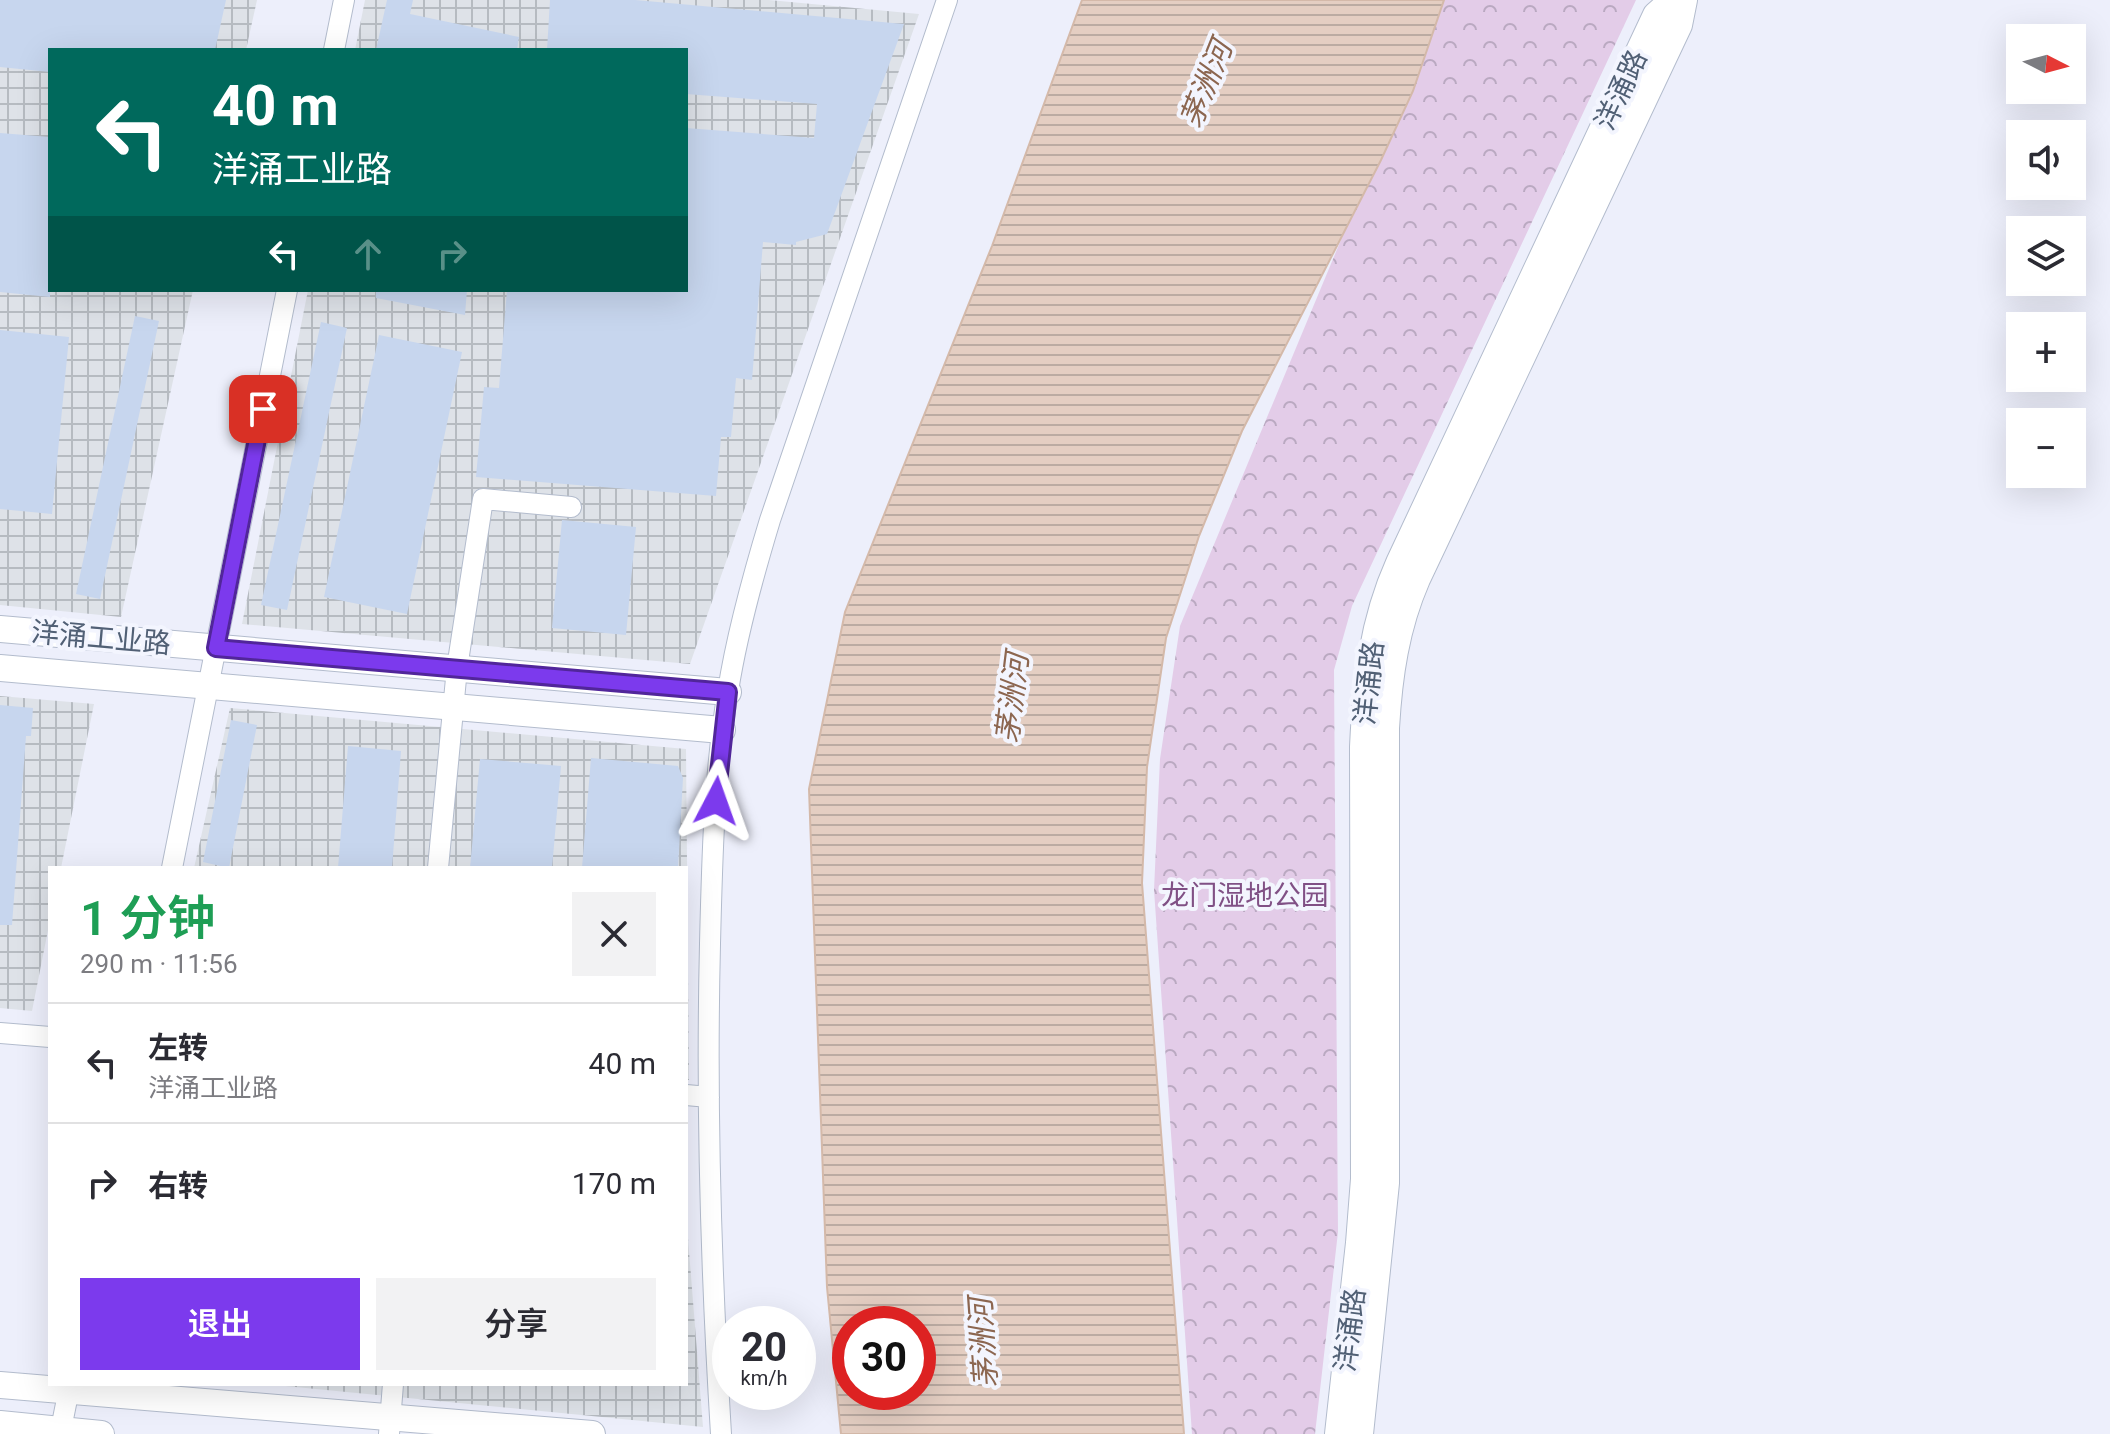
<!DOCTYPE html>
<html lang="zh">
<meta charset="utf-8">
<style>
:root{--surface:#fff;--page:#f2f2f3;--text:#2b2b33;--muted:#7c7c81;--line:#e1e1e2;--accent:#7c3aed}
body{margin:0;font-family:Roboto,"Noto Sans SC",sans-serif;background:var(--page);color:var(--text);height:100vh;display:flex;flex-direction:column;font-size:30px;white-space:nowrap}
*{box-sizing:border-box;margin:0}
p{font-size:26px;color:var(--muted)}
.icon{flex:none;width:44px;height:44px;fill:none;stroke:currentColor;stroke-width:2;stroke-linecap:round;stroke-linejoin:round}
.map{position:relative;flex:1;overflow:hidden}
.details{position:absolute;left:48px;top:866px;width:640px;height:520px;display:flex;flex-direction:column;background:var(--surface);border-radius:0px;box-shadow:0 8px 32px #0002}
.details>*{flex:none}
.banner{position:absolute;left:48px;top:48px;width:640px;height:244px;border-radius:0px;box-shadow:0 8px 32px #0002;background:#00695c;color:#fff;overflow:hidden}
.needle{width:52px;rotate:96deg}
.buttons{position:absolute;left:2006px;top:24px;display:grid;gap:16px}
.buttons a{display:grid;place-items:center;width:80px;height:80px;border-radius:0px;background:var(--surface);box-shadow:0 8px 32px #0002;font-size:40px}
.speed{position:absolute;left:712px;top:1306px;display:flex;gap:16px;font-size:40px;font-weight:700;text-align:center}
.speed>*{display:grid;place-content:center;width:104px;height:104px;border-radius:50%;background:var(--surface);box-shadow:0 8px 32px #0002;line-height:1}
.speed small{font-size:20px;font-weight:400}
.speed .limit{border:12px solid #d22;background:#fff;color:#111}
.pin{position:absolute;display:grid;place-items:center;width:68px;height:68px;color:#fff;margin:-34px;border-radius:16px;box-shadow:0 4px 12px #0006}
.me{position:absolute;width:88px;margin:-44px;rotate:4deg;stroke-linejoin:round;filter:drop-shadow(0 0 6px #0008)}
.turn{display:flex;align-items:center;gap:28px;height:168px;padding:0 32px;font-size:36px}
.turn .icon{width:104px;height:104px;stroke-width:2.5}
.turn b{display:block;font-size:56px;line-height:68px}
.lanes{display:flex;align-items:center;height:76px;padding:0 32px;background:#0003;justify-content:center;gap:40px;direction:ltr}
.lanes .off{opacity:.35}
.round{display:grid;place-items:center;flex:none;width:84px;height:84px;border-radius:0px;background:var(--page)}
.overview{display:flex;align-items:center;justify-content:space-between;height:136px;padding:0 32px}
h1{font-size:48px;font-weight:600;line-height:60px;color:#1e9e55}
.button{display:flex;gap:16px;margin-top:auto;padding:16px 32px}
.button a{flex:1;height:92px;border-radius:0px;background:var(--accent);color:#fff;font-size:32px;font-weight:600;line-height:92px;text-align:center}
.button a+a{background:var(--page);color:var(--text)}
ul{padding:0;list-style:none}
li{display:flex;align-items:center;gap:24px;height:120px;padding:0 32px;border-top:2px solid var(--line)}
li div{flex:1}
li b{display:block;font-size:30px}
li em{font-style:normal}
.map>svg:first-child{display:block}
.industrial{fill:url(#industrial-grid)}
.park{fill:url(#park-crowns)}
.water{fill:url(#water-rules);stroke:#d4b9a9;stroke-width:2;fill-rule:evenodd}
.building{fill:#c7d6ee}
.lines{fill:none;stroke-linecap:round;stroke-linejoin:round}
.minor-casing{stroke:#b3bccd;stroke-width:22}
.tertiary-casing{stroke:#b3bccd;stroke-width:28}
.minor{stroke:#fff;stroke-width:20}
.tertiary{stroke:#fff;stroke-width:26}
.route-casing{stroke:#51269a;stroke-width:20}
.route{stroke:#7c3aed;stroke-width:14}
.labels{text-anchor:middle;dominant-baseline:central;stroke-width:8;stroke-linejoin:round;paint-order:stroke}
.street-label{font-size:28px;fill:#516075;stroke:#f3f5fe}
.park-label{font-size:28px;fill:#805085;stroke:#f3f5fe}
.water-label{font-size:30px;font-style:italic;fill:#8c6650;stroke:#f3f5fe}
</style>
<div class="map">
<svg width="2110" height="1434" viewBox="0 0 2110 1434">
<defs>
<pattern id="industrial-grid" width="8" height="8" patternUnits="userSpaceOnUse" patternTransform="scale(2)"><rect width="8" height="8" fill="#dee2e8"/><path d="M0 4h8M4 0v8" fill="none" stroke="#b6bbc1"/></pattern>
<pattern id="park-crowns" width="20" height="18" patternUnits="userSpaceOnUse" patternTransform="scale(2)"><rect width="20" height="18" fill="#e3cce8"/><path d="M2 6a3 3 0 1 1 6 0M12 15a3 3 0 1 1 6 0" fill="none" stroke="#baa9c1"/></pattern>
<pattern id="water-rules" width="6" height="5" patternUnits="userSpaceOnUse" patternTransform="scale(2)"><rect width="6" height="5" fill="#e4cec2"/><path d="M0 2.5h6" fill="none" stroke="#bbaba2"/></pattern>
</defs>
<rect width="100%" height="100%" fill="#edeffb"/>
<!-- industrial -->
<path class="industrial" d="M 0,0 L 257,0 L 246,50 L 50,50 L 50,290 L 193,290 L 121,617 L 0,605 Z
M 365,0 L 769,0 L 919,14 L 690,664 L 242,624 L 308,290 L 686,290 L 686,50 L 355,50 Z
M 0,696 L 94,704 L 61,868 L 50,868 L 50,920 L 32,1011 L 0,1008 Z
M 230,708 L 686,749 L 689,1080 L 686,1080 L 686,868 L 194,868 Z
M 686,1213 L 703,1427 L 265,1384 L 686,1384 Z"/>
<!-- park -->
<path class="park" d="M 1441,0 L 1636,0 L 1352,606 L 1334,670 L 1338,1232 L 1315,1434 L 1192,1434 L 1154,890 L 1160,759 L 1180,626 Z"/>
<!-- water -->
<path class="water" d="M 1082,0 L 1444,0 L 1413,91 L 1381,160 L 1242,431 L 1199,536 L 1166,638 L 1147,767 L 1142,883 L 1184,1434 L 841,1434 L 827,1287 L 809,789 L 845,612 L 992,246 ZM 850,1324 L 918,1324 L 918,1392 L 850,1392 Z"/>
<!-- building -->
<path class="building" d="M 0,0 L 226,0 L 215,50 L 50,50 L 50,72 L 0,67 Z
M 387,0 L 413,0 L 410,14 L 519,37 L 517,50 L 376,50 Z
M 550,0 L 635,0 L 904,24 L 827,234 L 796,242 L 796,245 L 763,242 L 752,380 L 736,378 L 731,437 L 721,437 L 716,496 L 476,477 L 484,387 L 499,388 L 507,290 L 686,290 L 686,128 L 814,138 L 817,104 L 686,94 L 686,50 L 547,50 Z
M 0,133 L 50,137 L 50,297 L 0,292 Z
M 376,290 L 467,290 L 465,315 L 376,298 Z
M 135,316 L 159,321 L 100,599 L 76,594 Z
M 321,322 L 347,328 L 287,610 L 261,605 Z
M 0,330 L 69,337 L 52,514 L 0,509 Z
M 379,335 L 462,352 L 407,614 L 324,597 Z
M 562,520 L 636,527 L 626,635 L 552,628 Z
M 0,705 L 33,708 L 31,736 L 26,736 L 12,925 L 0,925 Z
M 231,720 L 257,725 L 229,868 L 203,862 Z
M 348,746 L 401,751 L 392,868 L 338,868 Z
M 591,758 L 678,766 L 683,778 L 678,868 L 582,868 Z
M 480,759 L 561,766 L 552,868 L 470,868 Z"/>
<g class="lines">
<!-- minor casing -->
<g class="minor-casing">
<path id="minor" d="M 334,50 L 344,0
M 172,868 L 287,290
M 438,868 L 457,668 L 483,499 L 571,507
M 0,1033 L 50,1037
M 686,1095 L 709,1097
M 60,1434 L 70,1384
M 389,1434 L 393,1384
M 721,1434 C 711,1271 706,1108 710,944 C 712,860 714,774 728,691 C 737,633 753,576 770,520 L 947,0"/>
</g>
<!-- tertiary casing -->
<g class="tertiary-casing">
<path id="tertiary" d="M 0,629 L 728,692
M 0,668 L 722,730
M 0,1385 L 592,1434
M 0,1424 L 101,1434
M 1338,1434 L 1359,1243 L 1364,1179 L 1363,747 C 1366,682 1372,623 1399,563 L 1656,15 L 1673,0
M 1360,1434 L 1386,1183 L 1386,728 C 1389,676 1396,627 1417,579 L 1679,25 L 1684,0"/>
</g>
<!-- minor -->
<use href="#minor" class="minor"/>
<!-- tertiary -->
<use href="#tertiary" class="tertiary"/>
</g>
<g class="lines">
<!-- route casing -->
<g class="route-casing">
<path id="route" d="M 263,409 L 216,648 L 728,692 L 716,801"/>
</g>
<!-- route -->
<use href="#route" class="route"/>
</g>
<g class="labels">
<!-- street labels -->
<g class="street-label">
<text transform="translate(1621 90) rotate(-65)">洋涌路</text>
<text transform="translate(101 638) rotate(5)">洋涌工业路</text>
<text transform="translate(1369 683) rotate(-84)">洋涌路</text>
<text transform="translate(1350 1330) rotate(-83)">洋涌路</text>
</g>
<!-- park labels -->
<g class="park-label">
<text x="1245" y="895">龙门湿地公园</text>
</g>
<!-- water labels -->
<g class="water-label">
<text transform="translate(1206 84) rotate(-68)">茅洲河</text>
<text transform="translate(1012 698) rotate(-83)">茅洲河</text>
<text transform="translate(983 1343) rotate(-94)">茅洲河</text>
</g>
</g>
</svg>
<div class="buttons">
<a><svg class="needle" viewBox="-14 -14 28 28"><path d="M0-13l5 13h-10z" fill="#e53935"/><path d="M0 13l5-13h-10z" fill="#7c7c81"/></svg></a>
<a><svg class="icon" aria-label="sound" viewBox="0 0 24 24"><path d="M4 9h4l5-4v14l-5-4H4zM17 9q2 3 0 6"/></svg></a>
<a><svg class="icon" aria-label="layers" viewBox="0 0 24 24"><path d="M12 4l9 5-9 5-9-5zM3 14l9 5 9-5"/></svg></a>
<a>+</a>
<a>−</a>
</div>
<div class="speed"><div>20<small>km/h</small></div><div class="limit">30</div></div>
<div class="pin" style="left:263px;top:409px;background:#d93025"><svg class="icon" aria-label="arrive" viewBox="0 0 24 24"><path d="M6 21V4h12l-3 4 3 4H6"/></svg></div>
<svg class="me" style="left:716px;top:801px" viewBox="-20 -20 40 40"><path d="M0-17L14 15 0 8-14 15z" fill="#7c3aed" stroke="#fff" stroke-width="4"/></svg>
<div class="banner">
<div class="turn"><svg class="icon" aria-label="left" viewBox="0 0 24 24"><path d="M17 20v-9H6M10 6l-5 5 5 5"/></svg><div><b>40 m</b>洋涌工业路</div></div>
<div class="lanes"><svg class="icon" aria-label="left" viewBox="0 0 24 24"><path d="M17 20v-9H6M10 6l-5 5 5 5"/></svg><svg class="icon off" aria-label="ahead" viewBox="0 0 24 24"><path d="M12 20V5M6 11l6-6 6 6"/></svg><svg class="icon off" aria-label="right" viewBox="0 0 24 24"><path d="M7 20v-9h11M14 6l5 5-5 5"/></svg></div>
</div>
<section class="details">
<div class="overview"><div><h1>1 分钟</h1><p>290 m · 11:56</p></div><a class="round"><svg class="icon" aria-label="close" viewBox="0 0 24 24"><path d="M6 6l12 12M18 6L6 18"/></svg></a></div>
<ul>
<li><svg class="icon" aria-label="left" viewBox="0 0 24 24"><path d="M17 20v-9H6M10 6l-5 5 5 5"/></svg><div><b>左转</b><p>洋涌工业路</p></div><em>40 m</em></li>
<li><svg class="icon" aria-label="right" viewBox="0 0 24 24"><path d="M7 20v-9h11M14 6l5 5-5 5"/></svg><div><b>右转</b></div><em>170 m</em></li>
</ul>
<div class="button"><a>退出</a><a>分享</a></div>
</section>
</div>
